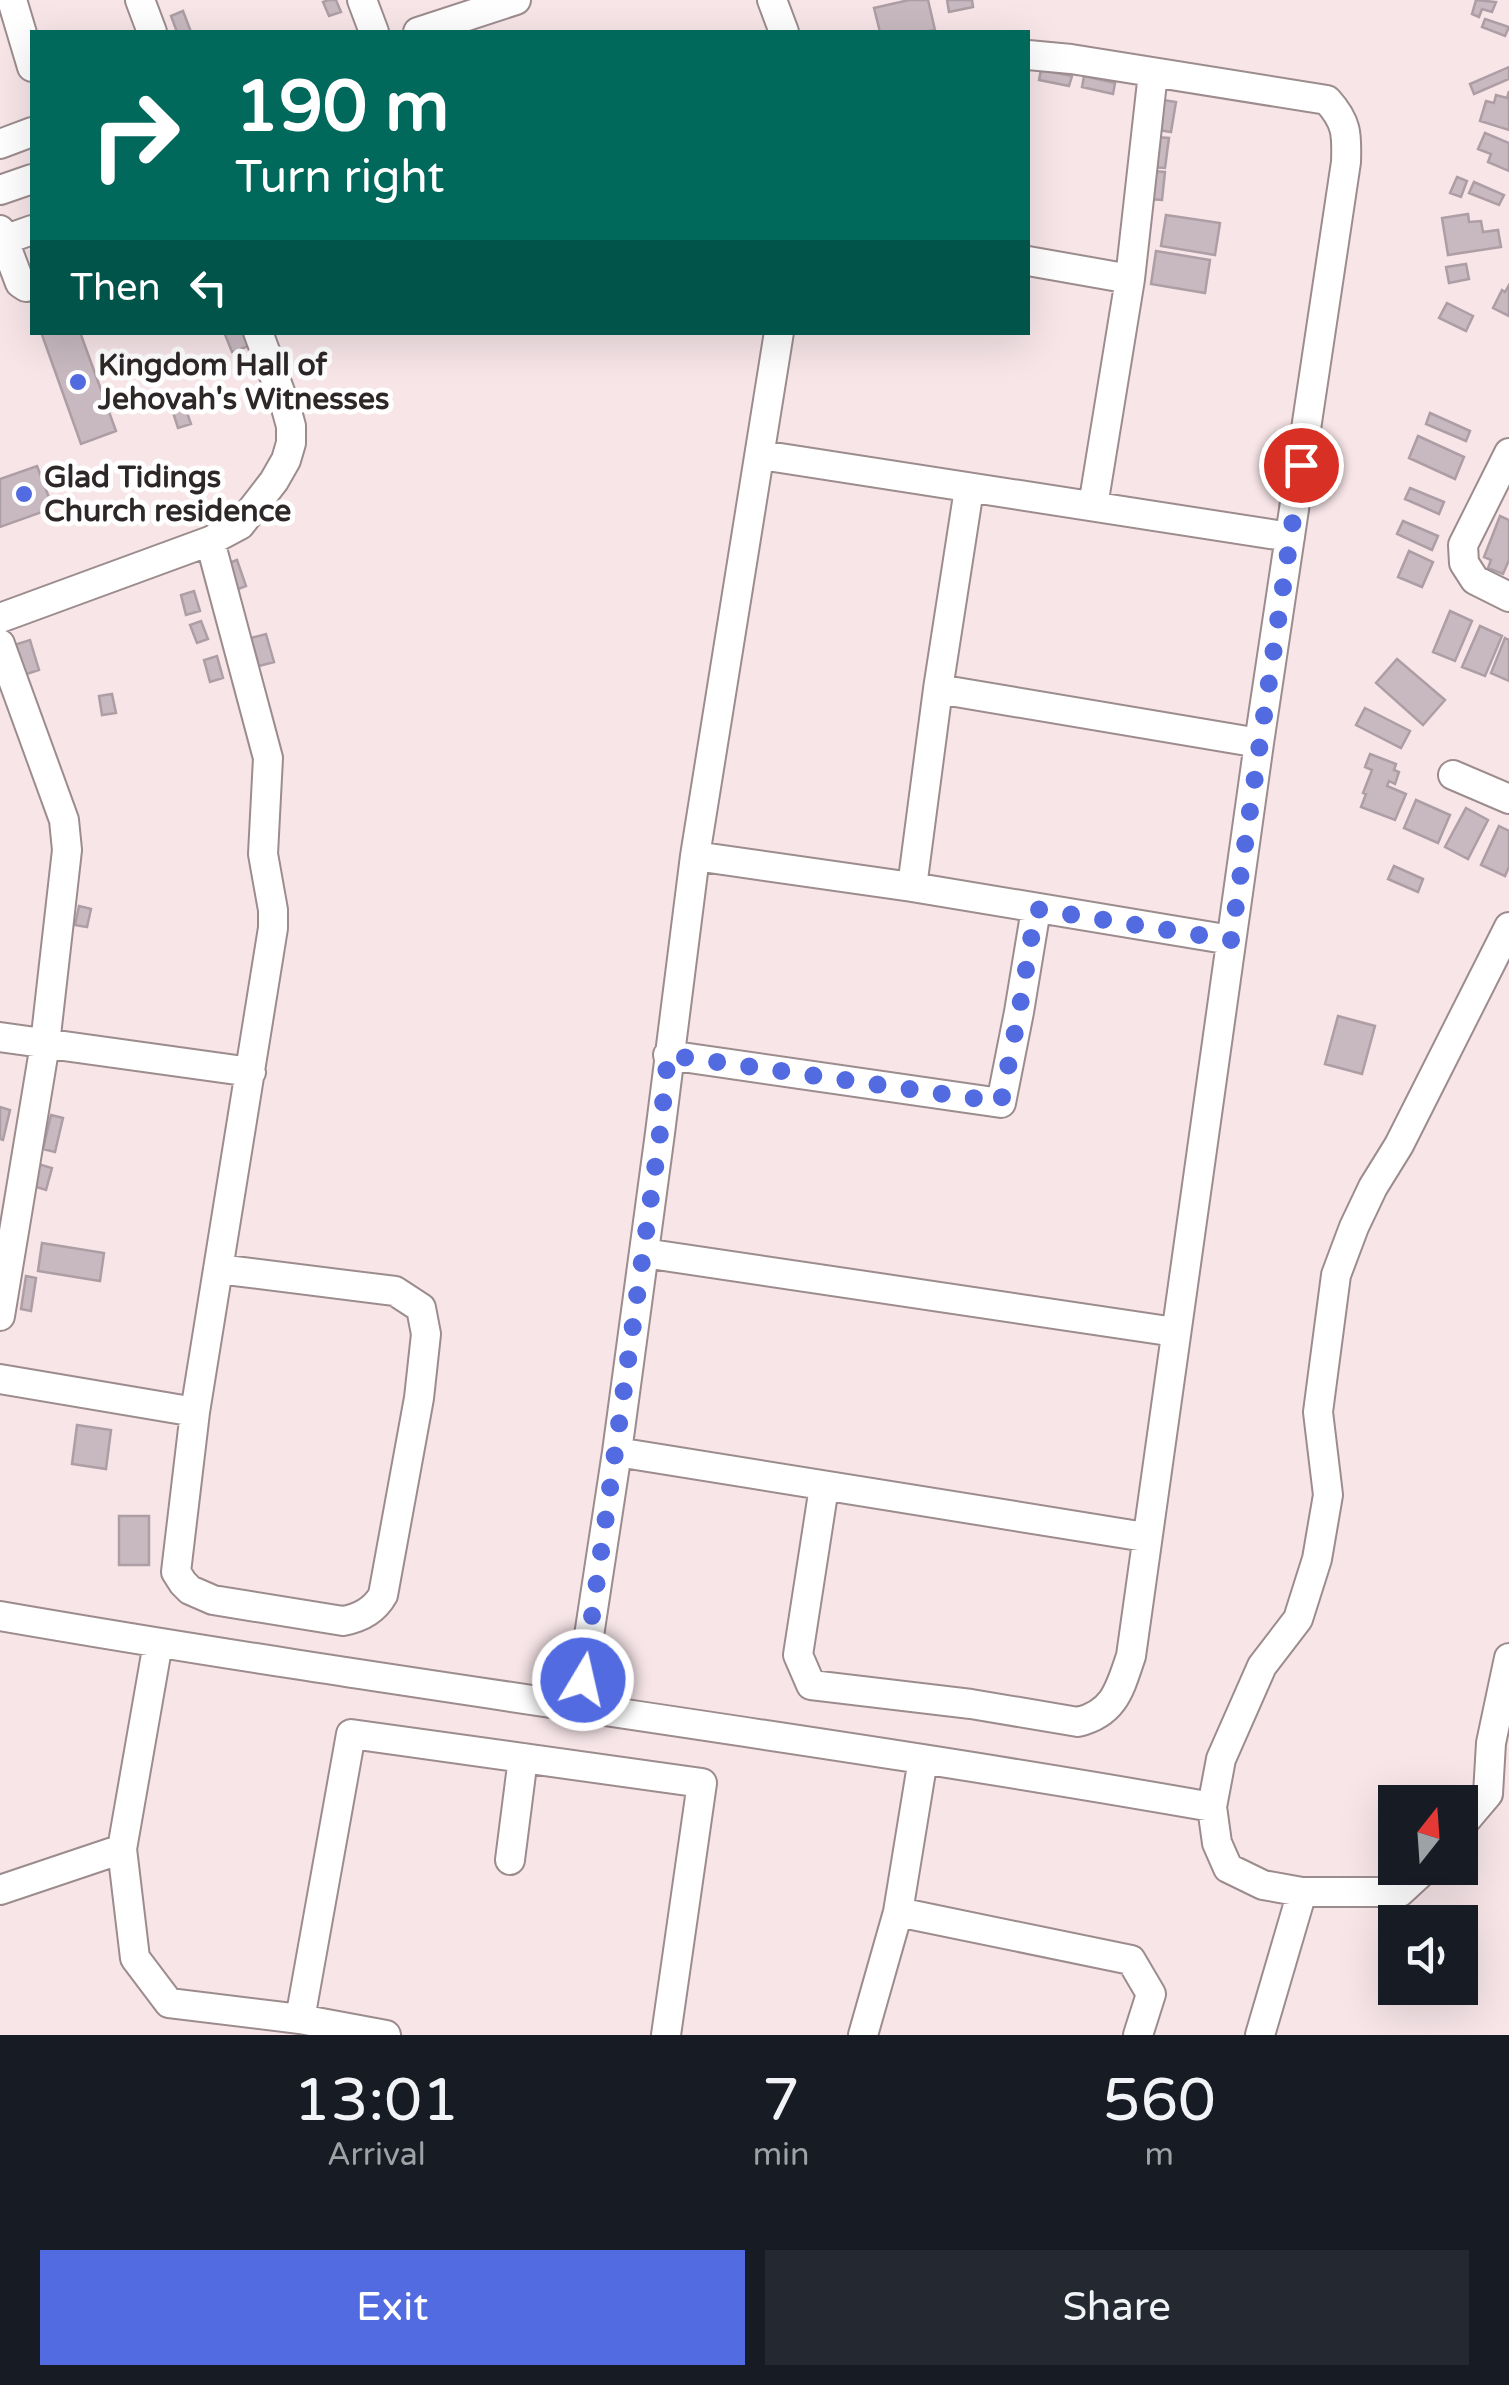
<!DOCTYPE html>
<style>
:root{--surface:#171b24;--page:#242831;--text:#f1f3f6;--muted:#9ea1a6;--accent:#526be0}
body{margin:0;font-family:"Varela Round",sans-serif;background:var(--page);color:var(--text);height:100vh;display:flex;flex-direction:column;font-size:38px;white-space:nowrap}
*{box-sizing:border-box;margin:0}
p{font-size:32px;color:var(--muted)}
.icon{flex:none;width:55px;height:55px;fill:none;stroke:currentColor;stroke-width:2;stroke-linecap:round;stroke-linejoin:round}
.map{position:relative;height:2035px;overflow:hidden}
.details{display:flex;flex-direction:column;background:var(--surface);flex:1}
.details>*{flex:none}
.banner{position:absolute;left:30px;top:30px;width:1000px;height:305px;border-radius:0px;box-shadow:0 10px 40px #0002;background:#00695c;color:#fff;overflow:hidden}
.needle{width:65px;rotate:17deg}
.buttons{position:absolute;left:1378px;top:1785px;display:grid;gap:20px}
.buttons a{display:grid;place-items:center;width:100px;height:100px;border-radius:0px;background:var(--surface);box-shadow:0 10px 40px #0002;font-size:50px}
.pin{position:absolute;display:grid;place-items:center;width:85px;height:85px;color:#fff;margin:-42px;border:5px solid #fff;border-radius:50%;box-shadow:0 2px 10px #0007}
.me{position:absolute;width:110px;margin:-55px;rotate:9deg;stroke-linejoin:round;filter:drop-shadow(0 0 8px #0008)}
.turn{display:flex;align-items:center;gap:35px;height:210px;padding:0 40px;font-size:45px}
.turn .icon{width:130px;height:130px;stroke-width:2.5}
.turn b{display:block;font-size:70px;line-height:85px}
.then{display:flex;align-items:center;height:95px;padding:0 40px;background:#0003;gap:20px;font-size:38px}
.eta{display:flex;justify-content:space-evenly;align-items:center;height:170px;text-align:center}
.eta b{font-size:60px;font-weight:600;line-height:70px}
.button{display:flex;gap:20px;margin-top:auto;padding:20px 40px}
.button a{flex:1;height:115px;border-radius:0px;background:var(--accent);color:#fff;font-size:40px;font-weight:600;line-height:115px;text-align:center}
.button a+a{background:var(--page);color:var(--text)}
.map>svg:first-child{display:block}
.building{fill:#c8b9c0;stroke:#ad9ea5;stroke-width:2.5}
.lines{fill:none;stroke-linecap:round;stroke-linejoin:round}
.minor-casing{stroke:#9c8c8e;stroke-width:32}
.minor{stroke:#fff;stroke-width:28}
.route{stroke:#526be0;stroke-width:18;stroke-dasharray:0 32.4}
.poi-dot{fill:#526be0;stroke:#fff;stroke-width:4}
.labels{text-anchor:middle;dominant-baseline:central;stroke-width:10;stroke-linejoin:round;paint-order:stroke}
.poi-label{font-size:30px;font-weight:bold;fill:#2e2728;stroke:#fff;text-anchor:start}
</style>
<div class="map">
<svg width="1509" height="2035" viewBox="0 0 1509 2035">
<rect width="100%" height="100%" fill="#f7e5e8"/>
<!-- building -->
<path class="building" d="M 328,0 L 336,0 L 341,12 L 329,16 L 323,2 Z
M 909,0 L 928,0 L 935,30 L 923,32 L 880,32 L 874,8 Z
M 947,0 L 972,0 L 973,7 L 949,12 Z
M 1476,0 L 1496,2 L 1492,12 L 1482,9 L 1479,17 L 1472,14 Z
M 183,11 L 191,32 L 177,32 L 171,16 Z
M 1485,19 L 1509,27 L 1505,36 L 1482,27 Z
M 1509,67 L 1509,79 L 1474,94 L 1470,84 Z
M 1041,70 L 1072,76 L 1069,86 L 1039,80 Z
M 1084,76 L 1115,83 L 1113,94 L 1082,87 Z
M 1509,91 L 1509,130 L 1480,121 L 1486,101 L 1494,103 L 1496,95 L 1507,98 Z
M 1163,100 L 1176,102 L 1171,132 L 1158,130 Z
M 1485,133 L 1509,143 L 1509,171 L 1488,162 L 1491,154 L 1478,149 Z
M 1155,137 L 1169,138 L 1165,168 L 1152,167 Z
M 1152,171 L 1165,172 L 1162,200 L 1149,199 Z
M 1457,177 L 1467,181 L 1461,197 L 1450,193 Z
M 1474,182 L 1504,195 L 1499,205 L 1469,193 Z
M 1468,214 L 1469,222 L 1481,221 L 1483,232 L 1498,230 L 1501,247 L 1448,255 L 1442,218 Z
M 1166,215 L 1220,223 L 1215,255 L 1161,246 Z
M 1156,251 L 1210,260 L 1205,293 L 1151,284 Z
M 1466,264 L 1469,279 L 1449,283 L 1446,267 Z
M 1509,285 L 1509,316 L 1493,308 L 1502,290 L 1505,292 Z
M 1447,303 L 1473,316 L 1466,331 L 1439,318 Z
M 41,332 L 80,332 L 116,431 L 81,444 Z
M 224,332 L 244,332 L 249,346 L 232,352 Z
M 181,396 L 191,424 L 178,428 L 169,400 Z
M 1430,413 L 1470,431 L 1466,441 L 1426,424 Z
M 1418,436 L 1464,457 L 1455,479 L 1409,458 Z
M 37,466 L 53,508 L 0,527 L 0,479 Z
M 1410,488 L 1444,502 L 1439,514 L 1405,499 Z
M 1500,516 L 1509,520 L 1509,560 L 1503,574 L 1488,568 L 1491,560 L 1484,557 Z
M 1403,521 L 1438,536 L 1432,550 L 1397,534 Z
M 1409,551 L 1433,562 L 1422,587 L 1398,577 Z
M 237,560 L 246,586 L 233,591 L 224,565 Z
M 194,591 L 200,611 L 186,615 L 181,595 Z
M 1450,611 L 1472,621 L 1455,661 L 1433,652 Z
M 201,621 L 208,639 L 197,643 L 190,625 Z
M 1480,626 L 1502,636 L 1485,676 L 1462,667 Z
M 266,634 L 274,662 L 259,666 L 251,638 Z
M 1505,638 L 1509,640 L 1509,681 L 1491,673 Z
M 30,640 L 39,670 L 24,675 L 14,645 Z
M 217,656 L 223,678 L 210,682 L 204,660 Z
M 1397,659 L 1445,700 L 1423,725 L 1376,683 Z
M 112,694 L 116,713 L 102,715 L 99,696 Z
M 1365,708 L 1410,731 L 1401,748 L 1356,725 Z
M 1370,754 L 1396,764 L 1394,770 L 1399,772 L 1395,784 L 1389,781 L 1387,786 L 1406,794 L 1395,820 L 1361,807 L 1366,794 L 1363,793 L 1372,770 L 1365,767 Z
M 1416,800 L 1450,815 L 1438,843 L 1404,828 Z
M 1466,808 L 1488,820 L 1468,859 L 1445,847 Z
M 1499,826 L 1509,831 L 1509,867 L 1505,876 L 1481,865 Z
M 1394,866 L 1423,879 L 1418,892 L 1388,879 Z
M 79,906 L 91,909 L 87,927 L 75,925 Z
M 1338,1016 L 1375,1026 L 1362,1074 L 1325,1064 Z
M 0,1107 L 10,1110 L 3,1140 L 0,1139 Z
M 51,1115 L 63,1118 L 55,1152 L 43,1149 Z
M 38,1164 L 52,1168 L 46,1190 L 33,1186 Z
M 42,1243 L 104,1253 L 100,1281 L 38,1271 Z
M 26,1276 L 36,1278 L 31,1311 L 21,1309 Z
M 77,1425 L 111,1430 L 106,1469 L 72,1464 Z
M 119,1516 L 149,1516 L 149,1565 L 119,1565 Z"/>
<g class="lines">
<!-- minor casing -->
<g class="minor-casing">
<path id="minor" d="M 12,0 L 32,67
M 140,0 L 152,32
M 362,0 L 374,32
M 772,0 L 784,32
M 418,32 L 516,0
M 0,144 L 32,132
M 0,190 L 32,179
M 0,230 L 20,283 L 26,287 L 32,285
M 4,240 L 32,230
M 1028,261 L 1130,279
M 1509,453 L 1463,545 L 1464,563 L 1475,580 L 1509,597
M 761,455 L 1290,537
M 1093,506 L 1130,279 L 1153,73
M 210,541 L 268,758 L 263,854 L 273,910 L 273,928 L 195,1412 L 176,1572 L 183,1583 L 190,1590 L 213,1600 L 343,1621 C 360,1618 374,1611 383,1595 L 419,1398 L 426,1334 L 421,1308 L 395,1291 L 218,1269
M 0,618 L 210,541 L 240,525 L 274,481 L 286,460 L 291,443 L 291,426 L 286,408 L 258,332
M 0,644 L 64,820 L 67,850 L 45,1044 L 0,1316
M 938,689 L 1259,743
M 1453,775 L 1509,799
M 695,856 L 912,887 L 1231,940
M 912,887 L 938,689 L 969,489
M 0,1037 L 251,1072
M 668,1055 L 1001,1103 L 1019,1012 L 1036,909
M 644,1253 L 1175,1332
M 0,1379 L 195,1412
M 617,1452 L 1145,1537
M 824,1487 L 798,1655 L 811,1685 L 971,1704 L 1078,1722 C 1115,1713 1120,1688 1131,1656 L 1259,743 L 1346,162 C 1347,134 1347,122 1327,100 L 1071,59 L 1028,55
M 0,1616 C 403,1686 809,1736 1212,1807
M 158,1643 L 122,1849 L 135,1958 L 169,2003 L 300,2019 L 386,2035
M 578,1708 L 617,1452 L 660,1133 L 695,856 L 779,332
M 1460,1827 L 1488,1794 L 1491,1743 L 1509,1658
M 510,1860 L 523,1758
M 1426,1868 L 1400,1892 L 1302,1892 L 1263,1885 L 1228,1868 L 1217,1843 L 1212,1807 L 1221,1759 L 1262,1666 L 1298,1619 L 1317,1559 L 1328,1495 L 1318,1412 L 1336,1275 L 1354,1227 L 1373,1187 L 1399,1145 L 1509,927
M 0,1890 L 122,1849
M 898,1912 L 1131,1960 L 1151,1994 L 1138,2035
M 300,2019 L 351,1734 L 702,1783 L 666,2035
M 863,2035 L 898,1912 L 923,1759
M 1260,2035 L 1302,1892"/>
</g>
<!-- minor -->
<use href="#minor" class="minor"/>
</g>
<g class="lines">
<!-- route -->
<path class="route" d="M 583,1680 L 660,1133 L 668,1055 L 1001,1102 L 1019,1012 L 1036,909 L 1231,940 L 1301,465"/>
</g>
<!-- markers -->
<g class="poi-dot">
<circle cx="78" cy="382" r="10"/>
<circle cx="24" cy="494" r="10"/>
</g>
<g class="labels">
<!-- poi labels -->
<g class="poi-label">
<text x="98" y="365">Kingdom Hall of<tspan x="98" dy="34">Jehovah's Witnesses</tspan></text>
<text x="44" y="477">Glad Tidings<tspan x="44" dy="34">Church residence</tspan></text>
</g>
</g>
</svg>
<div class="buttons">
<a><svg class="needle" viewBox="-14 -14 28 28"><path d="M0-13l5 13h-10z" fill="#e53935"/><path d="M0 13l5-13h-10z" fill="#9ea1a6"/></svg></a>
<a><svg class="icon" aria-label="sound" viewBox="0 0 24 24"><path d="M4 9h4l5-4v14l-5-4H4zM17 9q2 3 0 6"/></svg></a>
</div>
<div class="pin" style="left:1301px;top:465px;background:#d93025"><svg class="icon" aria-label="arrive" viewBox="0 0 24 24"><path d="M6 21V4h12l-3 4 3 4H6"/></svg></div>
<svg class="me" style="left:583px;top:1680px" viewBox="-20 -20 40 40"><circle r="17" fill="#526be0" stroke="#fff" stroke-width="3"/><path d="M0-11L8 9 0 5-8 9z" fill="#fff"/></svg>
<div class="banner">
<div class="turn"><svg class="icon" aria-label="right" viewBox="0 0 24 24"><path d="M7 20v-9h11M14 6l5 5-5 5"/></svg><div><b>190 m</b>Turn right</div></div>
<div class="then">Then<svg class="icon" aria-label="left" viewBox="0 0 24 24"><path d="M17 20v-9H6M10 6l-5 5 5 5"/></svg></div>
</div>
</div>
<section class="details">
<div class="eta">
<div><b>13:01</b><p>Arrival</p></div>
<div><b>7</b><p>min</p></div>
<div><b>560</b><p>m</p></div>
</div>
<div class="button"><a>Exit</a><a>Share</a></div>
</section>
